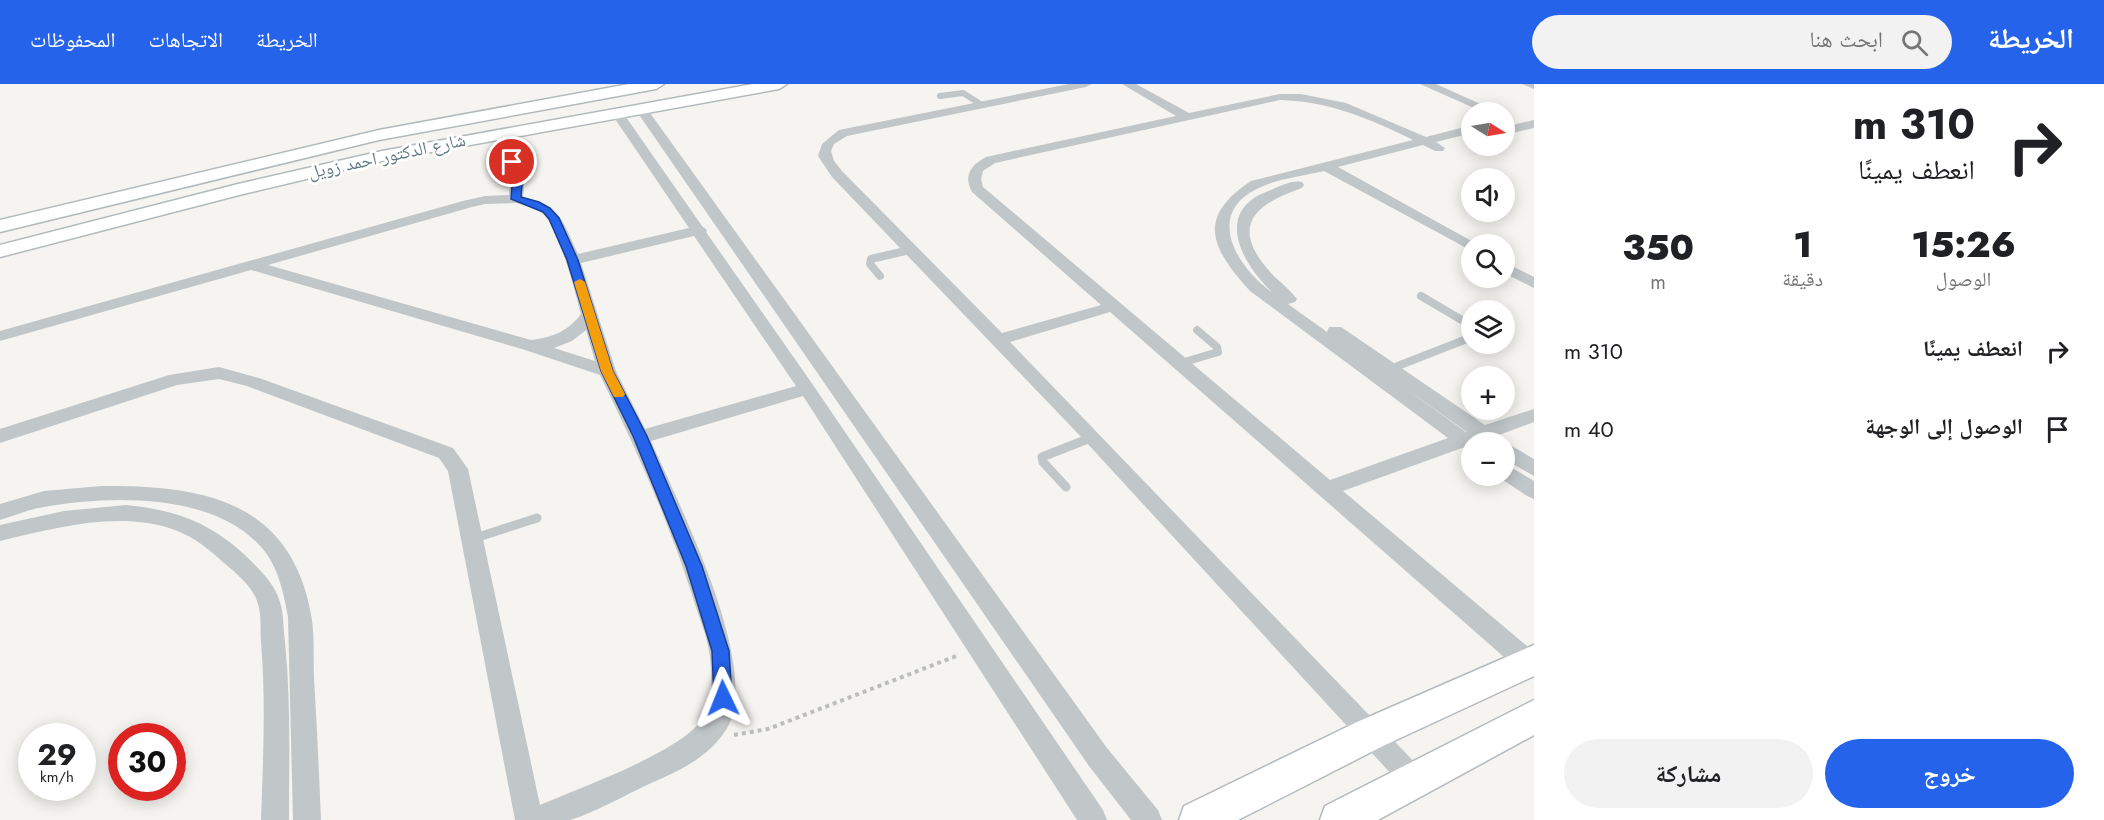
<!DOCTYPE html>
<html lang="ar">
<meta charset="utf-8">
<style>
:root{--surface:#fff;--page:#f2f2f2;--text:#202124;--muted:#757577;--accent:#2563eb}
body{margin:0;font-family:Jost,"Noto Naskh Arabic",sans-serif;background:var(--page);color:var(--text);direction:rtl;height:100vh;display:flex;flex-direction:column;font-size:22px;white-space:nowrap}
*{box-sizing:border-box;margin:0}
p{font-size:20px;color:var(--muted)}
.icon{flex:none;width:33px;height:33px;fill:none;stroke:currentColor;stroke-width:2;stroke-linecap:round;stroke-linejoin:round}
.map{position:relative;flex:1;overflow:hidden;direction:ltr}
.panel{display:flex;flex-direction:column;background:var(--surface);width:570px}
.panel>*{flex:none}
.hud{background:#fff;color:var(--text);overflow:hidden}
.needle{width:39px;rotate:101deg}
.fabs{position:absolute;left:1461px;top:18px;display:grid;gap:12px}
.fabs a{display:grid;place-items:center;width:54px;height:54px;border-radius:50%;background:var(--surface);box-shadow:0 3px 15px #0003;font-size:30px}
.speed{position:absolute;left:18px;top:639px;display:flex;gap:12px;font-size:30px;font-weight:700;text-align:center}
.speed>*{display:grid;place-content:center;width:78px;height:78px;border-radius:50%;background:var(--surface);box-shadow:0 3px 15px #0003;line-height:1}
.speed small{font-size:15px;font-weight:400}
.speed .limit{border:9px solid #d22;background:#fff;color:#111}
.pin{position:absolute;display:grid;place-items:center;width:51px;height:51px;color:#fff;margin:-26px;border:3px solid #fff;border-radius:50%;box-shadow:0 2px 6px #0007}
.me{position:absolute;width:66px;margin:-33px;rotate:358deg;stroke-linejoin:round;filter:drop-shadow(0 0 4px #0008)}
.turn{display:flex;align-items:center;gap:21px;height:126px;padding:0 30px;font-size:27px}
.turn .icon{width:78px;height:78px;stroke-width:2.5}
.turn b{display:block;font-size:42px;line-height:51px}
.eta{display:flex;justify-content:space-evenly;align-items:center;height:102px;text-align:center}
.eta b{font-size:36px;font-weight:800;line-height:42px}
.cta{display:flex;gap:12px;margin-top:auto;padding:12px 30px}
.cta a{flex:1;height:69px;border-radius:36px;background:var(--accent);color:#fff;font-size:24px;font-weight:800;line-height:69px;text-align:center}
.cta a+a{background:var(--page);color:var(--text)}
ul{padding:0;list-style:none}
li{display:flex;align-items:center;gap:18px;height:78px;padding:0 30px}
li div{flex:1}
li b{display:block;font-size:22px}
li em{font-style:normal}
header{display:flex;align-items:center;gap:36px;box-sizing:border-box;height:84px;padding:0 30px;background:var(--accent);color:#fff}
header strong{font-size:28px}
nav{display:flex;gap:33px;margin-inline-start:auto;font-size:21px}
.search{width:420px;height:54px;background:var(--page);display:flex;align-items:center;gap:15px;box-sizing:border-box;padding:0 21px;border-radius:33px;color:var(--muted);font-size:22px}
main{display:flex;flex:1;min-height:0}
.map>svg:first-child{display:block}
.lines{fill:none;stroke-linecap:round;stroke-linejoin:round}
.secondary-casing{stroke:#b3babd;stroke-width:3}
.path{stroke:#bbbebf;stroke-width:4;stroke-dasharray:4 4;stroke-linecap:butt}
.lane-far2{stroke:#c1c6c8;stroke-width:6}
.lane-far1{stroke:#c1c6c8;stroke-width:8}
.lane{stroke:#c1c6c8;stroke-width:9}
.street{fill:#c1c6c8;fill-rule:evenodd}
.secondary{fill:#fff;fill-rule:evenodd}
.route{fill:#2563eb;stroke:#184099;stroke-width:1.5}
.slow{fill:#f59e0b}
.labels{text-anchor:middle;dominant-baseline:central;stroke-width:6;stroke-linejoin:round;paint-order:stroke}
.far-street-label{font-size:18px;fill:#627a83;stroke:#fff}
</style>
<header>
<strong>الخريطة</strong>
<div class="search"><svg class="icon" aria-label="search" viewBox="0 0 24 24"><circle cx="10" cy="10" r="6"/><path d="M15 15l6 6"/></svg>ابحث هنا</div>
<nav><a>الخريطة</a><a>الاتجاهات</a><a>المحفوظات</a></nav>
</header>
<main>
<section class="panel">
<div class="hud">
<div class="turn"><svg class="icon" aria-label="right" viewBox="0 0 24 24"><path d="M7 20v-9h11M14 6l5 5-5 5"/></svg><div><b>310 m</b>انعطف يمينًا</div></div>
</div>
<div class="eta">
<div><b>15:26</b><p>الوصول</p></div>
<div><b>1</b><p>دقيقة</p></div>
<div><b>350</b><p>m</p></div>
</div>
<ul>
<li><svg class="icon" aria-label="right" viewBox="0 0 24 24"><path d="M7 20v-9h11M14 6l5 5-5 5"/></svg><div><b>انعطف يمينًا</b></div><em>310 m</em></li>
<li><svg class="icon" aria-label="arrive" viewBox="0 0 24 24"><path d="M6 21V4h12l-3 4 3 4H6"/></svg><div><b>الوصول إلى الوجهة</b></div><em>40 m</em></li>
</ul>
<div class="cta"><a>خروج</a><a>مشاركة</a></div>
</section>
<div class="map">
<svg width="1534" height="736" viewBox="0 0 1534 736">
<rect width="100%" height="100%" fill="#f5f4f0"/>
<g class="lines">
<!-- secondary casing -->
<g class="secondary-casing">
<path id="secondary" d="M 629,0 L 664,0 L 656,5 L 379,56 L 0,148 L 0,136 L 379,46 Z
M 753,0 L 787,0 L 779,5 L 382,77 L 243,110 L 0,173 L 0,161 L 238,100 L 382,67 Z
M 1534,561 L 1534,592 L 1383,662 L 1238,736 L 1179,736 L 1184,722 L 1357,638 Z
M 1534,616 L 1534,651 L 1378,736 L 1320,736 L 1325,722 Z"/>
</g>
<!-- path -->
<path class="path" d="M 734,651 L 768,645 L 959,571"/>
<!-- lane-far2 -->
<path class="lane-far2" d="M 940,12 L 963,9 L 982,21"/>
<!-- lane-far1 -->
<path class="lane-far1" d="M 880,192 L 870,180 L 871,175 L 910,166
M 1421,212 L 1472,242
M 1181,279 L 1218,268 L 1217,263 L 1197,246
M 1390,285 L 1472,253"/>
<!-- lane -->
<path class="lane" d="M 1066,403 L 1043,378 L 1042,373 L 1093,353
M 472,455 L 537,434"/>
<!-- street -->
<path class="street" d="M 1069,0 L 1092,0 L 1086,3 L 847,52 L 834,60 L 831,67 L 834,77 L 842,87 L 1002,249 L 1101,221 L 972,108 C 963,92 971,81 986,73 L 1176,32 L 1122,0 L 1136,0 L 1189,29 L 1280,10 L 1301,10 L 1346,19 L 1426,53 L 1472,41 L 1472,49 L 1436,58 L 1445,64 L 1443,67 L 1435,67 L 1423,61 L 1338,83 L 1477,160 L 1472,160 L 1472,167 L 1324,87 C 1304,92 1280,94 1261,103 C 1203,128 1236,183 1273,209 C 1241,179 1212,126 1271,106 C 1280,102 1292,96 1302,98 L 1304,101 L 1302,104 C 1262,118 1229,137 1265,182 C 1274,194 1288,203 1297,215 L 1295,218 L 1288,220 L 1327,248 L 1329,243 L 1341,243 L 1485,341 L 1534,325 L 1534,338 L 1499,351 L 1505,358 L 1534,375 L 1534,392 L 1504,375 L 1504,358 L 1472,358 L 1472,369 L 1462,364 L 1343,407 L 1534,568 L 1534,588 L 1529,590 L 1520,587 L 1110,228 L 1010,258 L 1423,687 L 1427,696 L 1423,705 L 1414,709 L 1405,705 L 1086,358 L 832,93 L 818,72 L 822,60 L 839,46 ZM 1280,16 C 1329,17 1370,35 1413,56 L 1251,97 C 1195,134 1212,165 1250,207 L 1448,354 L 1330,396 L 983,103 L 981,95 L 983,87 L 995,79 ZM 1402,302 L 1467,348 L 1466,348 Z
M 1420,0 L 1436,0 L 1498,28 L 1483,28 Z
M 1522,0 L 1534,0 L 1534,5 Z
M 641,21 L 645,22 L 1107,664 L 1158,726 L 1162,736 L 1131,736 L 1089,682 L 635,25 Z
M 617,25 L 621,26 L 702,142 L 707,146 L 706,148 L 813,301 L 1103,726 L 1107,736 L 1077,736 L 803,312 L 651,357 C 677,417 764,586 726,646 C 708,674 679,687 649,700 C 625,711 594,729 570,736 C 554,736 532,736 515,736 L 448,387 L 439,374 L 247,302 L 219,295 L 177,301 L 0,359 L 0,345 L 169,291 L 219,283 L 259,294 L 453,364 L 468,385 L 540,721 C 579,704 688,666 706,630 C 713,617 712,582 709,567 C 706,549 698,531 693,514 C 669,437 635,363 600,291 L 522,265 L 251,186 L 0,257 L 0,247 L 463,117 L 485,112 L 509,111 L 511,89 L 493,49 L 499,45 L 505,49 L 525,89 L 523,113 C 562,123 562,136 578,170 L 689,144 L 611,29 ZM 516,119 C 524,121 535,123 542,129 C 559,142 575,208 581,230 C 567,248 553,253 531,256 L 268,181 L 472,123 L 485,120 ZM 694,152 L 796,302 L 645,345 L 616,287 L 581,179 ZM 586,246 L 595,277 L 554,264 L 572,257 Z
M 1534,36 L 1534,44 L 1504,51 L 1504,43 Z
M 1504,178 L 1534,193 L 1534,204 L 1504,189 Z
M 1504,379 L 1534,397 L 1534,415 L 1527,412 L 1497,392 L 1504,392 Z
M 101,402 C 202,401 290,416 311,530 C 315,551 313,573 314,594 C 317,642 319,689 321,736 L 293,736 L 288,533 C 284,511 279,487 266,469 C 220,408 111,411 44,423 C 29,425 14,432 0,436 L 0,420 L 44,407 Z
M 126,421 C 178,426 214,440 251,477 C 263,489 275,501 280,518 C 284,530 283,545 285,558 C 291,617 289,677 289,736 L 261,736 C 263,677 266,617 261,558 C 260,545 262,529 257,517 C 252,502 236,489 224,479 C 210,466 194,453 175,446 C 119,426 56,444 0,457 L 0,441 L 64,427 Z"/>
<!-- secondary -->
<use href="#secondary" class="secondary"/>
</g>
<!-- route -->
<path class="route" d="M 512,75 L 515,76 L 523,89 L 521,113 L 539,118 L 550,124 L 559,134 L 578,176 L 613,287 L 647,352 L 702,482 L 729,567 L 732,614 L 729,620 L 723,622 L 717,620 L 714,614 L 712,567 L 686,482 L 633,352 L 601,287 L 567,176 L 549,135 L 543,128 L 511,115 L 513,89 L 507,78 Z"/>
<!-- slow -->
<path class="slow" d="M 580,195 L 585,198 L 613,287 L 625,310 L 623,313 L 614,313 L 601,287 L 574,198 Z"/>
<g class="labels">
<!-- far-street labels -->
<g class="far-street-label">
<text transform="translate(387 72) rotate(-12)">شارع الدكتور احمد زويل</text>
</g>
</g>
</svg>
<div class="fabs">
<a><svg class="needle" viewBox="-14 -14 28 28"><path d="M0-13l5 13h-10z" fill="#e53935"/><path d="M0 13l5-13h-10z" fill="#757577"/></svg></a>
<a><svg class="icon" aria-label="sound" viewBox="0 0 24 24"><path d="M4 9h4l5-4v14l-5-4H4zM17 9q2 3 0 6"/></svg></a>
<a><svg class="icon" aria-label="search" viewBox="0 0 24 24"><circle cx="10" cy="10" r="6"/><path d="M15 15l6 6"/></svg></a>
<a><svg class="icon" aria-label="layers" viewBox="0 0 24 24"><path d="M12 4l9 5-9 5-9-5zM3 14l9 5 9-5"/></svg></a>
<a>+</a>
<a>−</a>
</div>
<div class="speed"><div>29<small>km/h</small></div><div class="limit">30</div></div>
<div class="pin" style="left:512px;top:78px;background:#d93025"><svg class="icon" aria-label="arrive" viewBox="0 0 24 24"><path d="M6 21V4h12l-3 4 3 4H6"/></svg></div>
<svg class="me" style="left:723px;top:614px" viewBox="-20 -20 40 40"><path d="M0-17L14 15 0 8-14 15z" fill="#2563eb" stroke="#fff" stroke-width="4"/></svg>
</div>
</main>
